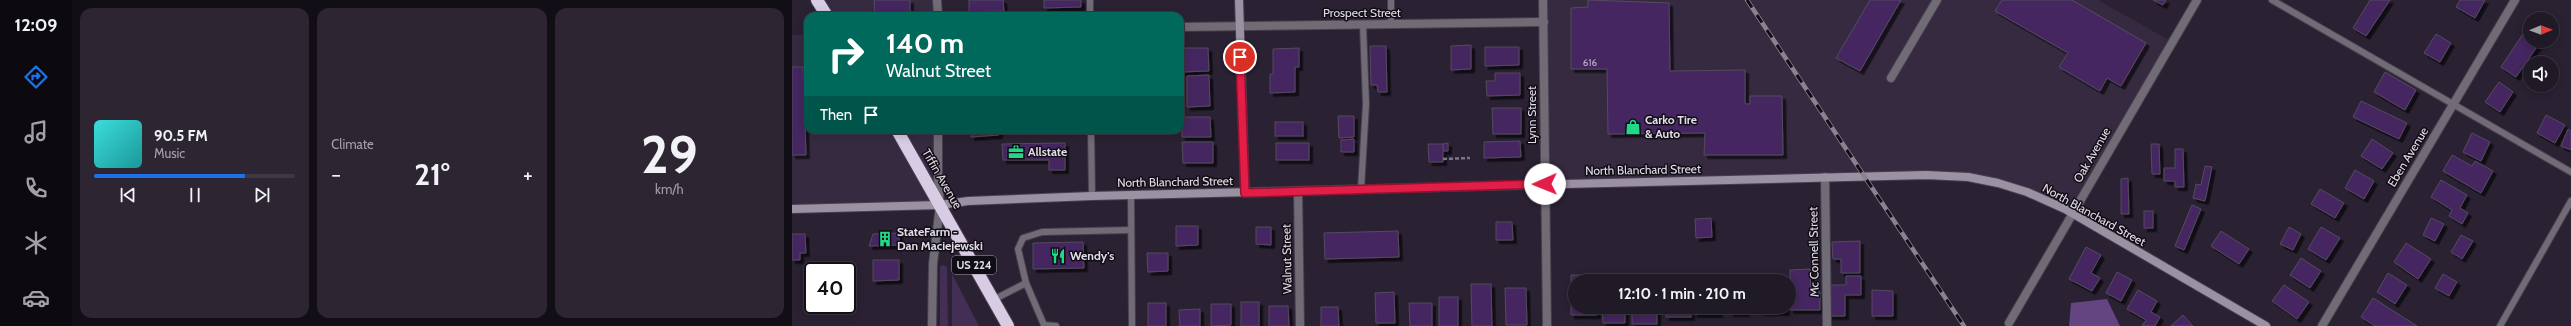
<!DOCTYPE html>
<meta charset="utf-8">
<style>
body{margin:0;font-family:Cabin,sans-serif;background:#2d2632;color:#f1f3f6;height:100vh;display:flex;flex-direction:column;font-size:15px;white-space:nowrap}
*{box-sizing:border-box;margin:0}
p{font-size:13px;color:#a2a0a7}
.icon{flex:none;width:22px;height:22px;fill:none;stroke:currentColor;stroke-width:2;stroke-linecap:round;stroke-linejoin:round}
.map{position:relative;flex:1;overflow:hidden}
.sheet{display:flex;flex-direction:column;gap:8px;padding:8px;background:#120e15;width:720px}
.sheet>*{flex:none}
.guide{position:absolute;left:12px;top:12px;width:380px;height:122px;border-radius:12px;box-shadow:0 2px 10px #0003,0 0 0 1px #3d3843;background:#00695c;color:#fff;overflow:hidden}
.needle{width:26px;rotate:89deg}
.buttons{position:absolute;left:1731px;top:12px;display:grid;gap:8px}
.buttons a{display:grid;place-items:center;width:36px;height:36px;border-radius:50%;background:#201926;box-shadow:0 2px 10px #0003,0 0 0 1px #3d3843;font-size:20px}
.speed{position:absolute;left:12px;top:262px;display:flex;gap:8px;font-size:20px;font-weight:700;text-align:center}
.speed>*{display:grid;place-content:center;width:52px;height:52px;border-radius:50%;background:#201926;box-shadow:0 2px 10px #0003,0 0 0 1px #3d3843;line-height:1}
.speed .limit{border:2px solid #111;border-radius:6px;background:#fff;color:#111}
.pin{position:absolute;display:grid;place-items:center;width:34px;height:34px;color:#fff;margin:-17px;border:2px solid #fff;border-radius:50%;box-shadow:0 1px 4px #0007}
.me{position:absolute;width:44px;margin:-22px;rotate:269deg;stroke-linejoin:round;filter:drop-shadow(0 0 3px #0008)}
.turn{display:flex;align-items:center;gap:14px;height:84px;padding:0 16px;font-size:18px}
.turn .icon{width:52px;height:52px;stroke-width:2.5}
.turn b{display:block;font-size:28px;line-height:34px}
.then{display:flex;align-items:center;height:38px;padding:0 16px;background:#0003;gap:8px;font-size:15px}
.big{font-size:30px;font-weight:800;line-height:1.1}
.sheet .card{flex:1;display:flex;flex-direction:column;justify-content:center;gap:6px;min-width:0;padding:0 14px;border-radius:12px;background:#2d2632}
.sheet .dial{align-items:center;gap:0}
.dial b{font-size:52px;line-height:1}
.song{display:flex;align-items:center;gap:12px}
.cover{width:48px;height:48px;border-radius:6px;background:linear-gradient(135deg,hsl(180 70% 55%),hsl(180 70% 35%))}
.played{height:4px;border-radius:2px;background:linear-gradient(90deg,#1a73e8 75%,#3d3843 75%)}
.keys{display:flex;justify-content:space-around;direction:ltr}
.heat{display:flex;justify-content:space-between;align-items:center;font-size:22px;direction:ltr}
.sheet .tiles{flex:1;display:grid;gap:8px;grid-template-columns:repeat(3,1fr)}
.trip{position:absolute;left:776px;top:274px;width:228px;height:40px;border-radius:20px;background:#201926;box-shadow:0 2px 10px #0003,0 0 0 1px #3d3843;font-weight:800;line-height:40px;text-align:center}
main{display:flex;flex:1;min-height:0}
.tabs{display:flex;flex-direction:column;width:72px;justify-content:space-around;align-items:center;background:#0d0a0f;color:#a2a0a7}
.tabs .icon{width:28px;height:28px}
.tabs .current{color:#1a73e8}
.tabs b{font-size:18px;color:#f1f3f6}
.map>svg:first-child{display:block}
</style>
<main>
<nav class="tabs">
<b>12:09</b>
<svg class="icon current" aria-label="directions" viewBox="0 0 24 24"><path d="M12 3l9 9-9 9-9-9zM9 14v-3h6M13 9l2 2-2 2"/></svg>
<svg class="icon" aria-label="music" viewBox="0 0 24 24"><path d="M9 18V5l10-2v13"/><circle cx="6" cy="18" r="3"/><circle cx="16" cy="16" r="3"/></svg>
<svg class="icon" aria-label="phone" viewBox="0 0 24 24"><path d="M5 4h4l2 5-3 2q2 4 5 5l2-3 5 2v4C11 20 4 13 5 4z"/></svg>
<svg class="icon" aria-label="climate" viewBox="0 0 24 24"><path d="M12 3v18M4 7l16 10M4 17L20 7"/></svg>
<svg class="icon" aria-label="car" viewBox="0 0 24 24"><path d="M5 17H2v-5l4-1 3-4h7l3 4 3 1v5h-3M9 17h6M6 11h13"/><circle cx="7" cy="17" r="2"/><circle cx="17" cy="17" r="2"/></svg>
</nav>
<section class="sheet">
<div class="tiles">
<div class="card">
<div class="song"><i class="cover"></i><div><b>90.5 FM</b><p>Music</p></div></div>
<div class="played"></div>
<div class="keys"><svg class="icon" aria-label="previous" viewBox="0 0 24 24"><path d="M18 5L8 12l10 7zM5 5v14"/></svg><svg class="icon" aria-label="pause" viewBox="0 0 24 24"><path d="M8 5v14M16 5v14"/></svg><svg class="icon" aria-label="next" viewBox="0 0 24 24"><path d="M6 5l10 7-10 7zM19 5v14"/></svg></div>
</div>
<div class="card"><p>Climate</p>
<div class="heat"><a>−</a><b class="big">21°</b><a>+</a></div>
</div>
<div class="card dial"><b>29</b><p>km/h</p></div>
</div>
</section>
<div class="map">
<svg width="1779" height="326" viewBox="0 0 1779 326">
<defs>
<filter id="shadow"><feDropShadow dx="3.5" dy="3.5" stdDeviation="0" flood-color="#0009"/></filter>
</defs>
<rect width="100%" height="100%" fill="#2a2133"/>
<!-- built -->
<g fill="#362a41">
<path d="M25,0H145L146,16H35Z"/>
<path d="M751,0H1306L1380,42L1280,214L1235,192L1176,177L753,184Z"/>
<path d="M0,35H16V130H146L148,205L0,209Z"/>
</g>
<!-- green -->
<g fill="#432e56">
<path d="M151,265L155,267L156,326H148V266Z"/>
<path d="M160,274L187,326H160Z"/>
</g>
<!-- forest -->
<path fill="#644581" d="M1315,299L1328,326H1277L1279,303Z"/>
<!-- building -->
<g fill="#452660" stroke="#544b5f" filter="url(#shadow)">
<path d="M82,0H118V16H83Z"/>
<path d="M177,0H211L212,11L177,12Z"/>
<path d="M252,0H289V7L252,8Z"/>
<path d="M796,0L877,3L878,71L953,70V104H958V96H990L991,155H912L913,133L816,134L815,69H779V8L796,7Z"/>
<path d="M1078,0H1109L1068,71L1044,58Z"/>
<path d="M1210,0H1280L1354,43L1329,86L1315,78L1308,91L1267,67L1276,53L1203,11Z"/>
<path d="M1361,0H1374L1371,5Z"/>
<path d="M1578,0H1598L1574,36L1561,28Z"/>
<path d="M1668,0H1693L1683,18L1664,7Z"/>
<path d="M1735,28L1738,30V41H1749L1724,77L1709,67Z"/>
<path d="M1644,34L1659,43L1648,62L1632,53Z"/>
<path d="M679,45V69L659,70V46Z"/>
<path d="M578,46H594L595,92H586L585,85H579Z"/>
<path d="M693,47H727V65L693,66Z"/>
<path d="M389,48H416L417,71L389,72Z"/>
<path d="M507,48V67H503V92L478,93V74H481V49Z"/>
<path d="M0,67H11L14,155H0Z"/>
<path d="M1593,72L1624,90L1613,110L1582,92Z"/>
<path d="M703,73H728V95L695,96L694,81H703Z"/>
<path d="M417,75L418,106L395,107V76Z"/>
<path d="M1707,82L1721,92L1708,112L1693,102Z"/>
<path d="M1569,101L1615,123L1607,139L1561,117Z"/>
<path d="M700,108H729V134H701Z"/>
<path d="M1754,115L1773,125L1763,143L1745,133Z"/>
<path d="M546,116H562V137L547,138Z"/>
<path d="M390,117H418L419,137H390Z"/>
<rect x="483" y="122" width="28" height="14"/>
<path d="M1776,129L1779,131V150L1769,146Z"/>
<path d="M179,130H207V135L179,137Z"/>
<path d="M1680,133L1698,142L1689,161L1671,152Z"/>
<path d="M562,139V152H549V140Z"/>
<path d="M1580,139L1601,153L1590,169L1569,156Z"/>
<path d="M728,141L729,157L692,158V142Z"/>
<path d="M390,142H421V163H391Z"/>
<path d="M273,143V170H257V160H211L210,144Z"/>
<rect x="484" y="143" width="33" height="17"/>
<path d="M656,143V151H651V144Z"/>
<path d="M636,144H651V162H637Z"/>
<path d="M1359,144H1367L1368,174H1360Z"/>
<path d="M1383,149H1391L1392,187H1383V181H1372V168H1383Z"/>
<path d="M1660,155L1680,166L1683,161L1701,171L1689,193L1651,171Z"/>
<path d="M1413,166L1420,167L1413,201L1401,198L1404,184L1409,185Z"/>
<path d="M1563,170L1582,181L1572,199L1553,188Z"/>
<path d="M1336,178L1337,214H1329V179Z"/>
<path d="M1649,180L1675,195L1668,208L1676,213L1670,224L1657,216L1660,210L1639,197Z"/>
<path d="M1528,189L1552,203L1543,218L1519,204Z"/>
<path d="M1400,205L1409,209L1392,250L1383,246Z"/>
<rect x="1352" y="211" width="9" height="17"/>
<path d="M919,218L920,237L904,238L903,219Z"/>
<path d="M1639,218L1652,224L1643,241L1631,235Z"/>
<path d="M704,222H720L721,240H704Z"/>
<path d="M384,226H406V245L384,246Z"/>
<path d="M464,227H479V245L464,244Z"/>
<path d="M1497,227L1509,234L1501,250L1488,244Z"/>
<path d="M1529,227L1548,238L1534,260L1516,249Z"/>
<path d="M606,231L607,257L533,259L532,233Z"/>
<path d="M1429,231L1457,249L1447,264L1419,246Z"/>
<path d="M107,233V245L77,246L81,234Z"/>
<path d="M0,234H13L14,253H8V260H0Z"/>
<path d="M1669,235L1681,241L1670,259L1659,252Z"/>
<path d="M1068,241V273H1049V259H1041L1040,242Z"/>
<path d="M291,242L292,268L241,269V243Z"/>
<path d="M1614,243L1639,259L1626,279L1602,262Z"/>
<path d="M1294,247L1309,255L1299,273L1308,278L1300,291L1277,279Z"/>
<path d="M355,253H376V271L356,272Z"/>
<path d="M1509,258L1529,271L1518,288L1498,275Z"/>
<path d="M81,260H107V280L81,281Z"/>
<path d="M1018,269L1019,292H1028V310H998V270Z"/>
<path d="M1325,272L1340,280L1329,301L1314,293Z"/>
<path d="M1596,273L1615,285L1603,304L1585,292Z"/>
<path d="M1651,274L1665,282L1657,296L1643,288Z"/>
<path d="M779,275H804V281H783V307H805V315H779Z"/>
<path d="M832,276V281H810V277Z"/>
<path d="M1054,276H1069V295H1053V316H1037V285H1054Z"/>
<path d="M679,284H699L700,326H680Z"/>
<path d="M1492,285L1517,302L1505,319L1480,301Z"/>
<path d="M713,288H734L735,325H714Z"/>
<path d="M1080,290L1101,291V316H1080Z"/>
<path d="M1346,290L1365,301L1359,312L1368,317L1363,326H1350L1354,320L1335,309Z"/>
<path d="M602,292L603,323H584L583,293Z"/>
<rect x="647" y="297" width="19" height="29"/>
<path d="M1581,298L1625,326H1583L1569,317Z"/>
<rect x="449" y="302" width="18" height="24"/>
<rect x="356" y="303" width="18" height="23"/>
<path d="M617,303H640V326H618Z"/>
<path d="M419,304H439V325L419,326Z"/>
<path d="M477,306H496L497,326H477Z"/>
<path d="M529,307H546L547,326H529Z"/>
<path d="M810,307H833V323H811Z"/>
<rect x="840" y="307" width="25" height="17"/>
<rect x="874" y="307" width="25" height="10"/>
<rect x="902" y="307" width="25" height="7"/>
<rect x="938" y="307" width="16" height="6"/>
<path d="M967,307H994V312H968Z"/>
<path d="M408,309V326H388L387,310Z"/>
<path d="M1391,315L1401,326H1379Z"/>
</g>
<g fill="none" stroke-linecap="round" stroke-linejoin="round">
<!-- lane casing -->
<g stroke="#473f50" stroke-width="8">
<g id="lane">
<path d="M298,0V16"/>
<path d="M599,0V25"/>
<path d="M1480,0L1779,172"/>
<path d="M299,130L300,196"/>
<path d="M569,189L574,104L571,25"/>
<path d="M339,195L340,326"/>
<path d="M234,283L226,249L231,238L250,232L339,230"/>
<path d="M201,300L234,283L252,325L264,326"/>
<path d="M1708,326L1779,201"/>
</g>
</g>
<!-- street casing -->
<g stroke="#473f50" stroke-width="10">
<g id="street">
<path d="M145,0L146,16"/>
<path d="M751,0L755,326"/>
<path d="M388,27L752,22"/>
<path d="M1099,78L1145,0"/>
<path d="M1033,177L1035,326"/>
<path d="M506,191L508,326"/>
<path d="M1217,323L1405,0"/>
<path d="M140,326L141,264L148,205L146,178V130"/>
<path d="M1530,326L1723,0"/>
</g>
</g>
<!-- secondary casing -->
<g stroke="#473f50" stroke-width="10">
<g id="secondary">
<path d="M447,0L453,193"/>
<path d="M0,209L148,205L176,201L300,196L1134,175L1176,177L1206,183L1235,192L1273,209L1474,326"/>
</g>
</g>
<!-- highway casing -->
<g stroke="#473f50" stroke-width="14">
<g id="highway">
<path d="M25,0L35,16"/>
<path d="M105,130L216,326"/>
</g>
</g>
<!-- path -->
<path stroke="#7e7686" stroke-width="2.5" stroke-dasharray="4 2" stroke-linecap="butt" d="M651,159L678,158"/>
<!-- lane -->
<use href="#lane" stroke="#706b75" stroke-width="6"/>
<!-- street -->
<use href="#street" stroke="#706b75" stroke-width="8"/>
<!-- secondary -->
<use href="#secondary" stroke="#9a92a2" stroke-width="8"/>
<!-- highway -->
<use href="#highway" stroke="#d8cce4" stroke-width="12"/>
<!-- rail casing -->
<g stroke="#898291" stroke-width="4.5">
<path id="rail" d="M955,0L1172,326"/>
</g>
<!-- rail -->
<use href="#rail" stroke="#110d15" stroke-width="3" stroke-dasharray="9" stroke-linecap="butt"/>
</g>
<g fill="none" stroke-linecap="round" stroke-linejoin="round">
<!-- route casing -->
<g stroke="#92132f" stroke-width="10">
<path id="route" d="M448,57L453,193L753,184"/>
</g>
<!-- route -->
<use href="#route" stroke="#e11d48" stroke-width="7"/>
</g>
<!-- icons -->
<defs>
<g id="shop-bare" transform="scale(1.2)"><path d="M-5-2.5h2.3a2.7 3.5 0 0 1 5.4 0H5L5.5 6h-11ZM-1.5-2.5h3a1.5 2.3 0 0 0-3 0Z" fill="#20d887" stroke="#110d15" stroke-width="2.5" paint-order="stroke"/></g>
<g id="office-bare" transform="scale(1.2)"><path d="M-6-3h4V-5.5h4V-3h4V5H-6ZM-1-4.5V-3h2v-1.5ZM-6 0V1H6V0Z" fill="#20d887" stroke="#110d15" stroke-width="2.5" paint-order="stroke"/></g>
<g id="building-bare" transform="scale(1.2)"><path d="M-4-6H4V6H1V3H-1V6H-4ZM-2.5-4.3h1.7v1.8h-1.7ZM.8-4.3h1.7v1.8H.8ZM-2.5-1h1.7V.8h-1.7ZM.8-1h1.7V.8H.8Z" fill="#20d887" stroke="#110d15" stroke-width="2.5" paint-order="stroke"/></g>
<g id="restaurant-bare" transform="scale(1.2)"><path d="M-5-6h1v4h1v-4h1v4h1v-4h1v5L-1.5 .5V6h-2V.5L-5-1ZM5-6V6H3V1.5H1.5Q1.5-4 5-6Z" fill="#20d887" stroke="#110d15" stroke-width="2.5" paint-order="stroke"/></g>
</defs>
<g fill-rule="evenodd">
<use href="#shop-bare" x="841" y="127"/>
<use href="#office-bare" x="224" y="152"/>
<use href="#building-bare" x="93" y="239"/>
<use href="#restaurant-bare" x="266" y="256"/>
</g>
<g text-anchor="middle" stroke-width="3" stroke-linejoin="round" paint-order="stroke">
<!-- number labels -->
<g font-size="10" fill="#baaec6">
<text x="798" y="66">616</text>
</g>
<!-- shield labels -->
<rect fill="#110d15" stroke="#a39ea9" stroke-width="1" x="160" y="256" width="44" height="18" rx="3"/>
<g font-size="11" font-weight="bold" fill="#e1dce8">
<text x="182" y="269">US 224</text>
</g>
<!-- street labels -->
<g font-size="12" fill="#e1dce8" stroke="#110d15">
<text x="570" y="17">Prospect Street</text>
<text transform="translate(740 115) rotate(-90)" y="4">Lynn Street</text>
<text transform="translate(1300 155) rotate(-60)" y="4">Oak Avenue</text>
<text transform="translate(1616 157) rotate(-59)" y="4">Eben Avenue</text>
<text transform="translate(851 170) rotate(-1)" y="4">North Blanchard Street</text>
<text transform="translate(150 179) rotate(60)" y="4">Tiffin Avenue</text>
<text transform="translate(383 182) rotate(-1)" y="4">North Blanchard Street</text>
<text transform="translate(1302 215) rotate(29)" y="4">North Blanchard Street</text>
<text transform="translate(1022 252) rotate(-91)" y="4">Mc Connell Street</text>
<text transform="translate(495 259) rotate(-91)" y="4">Walnut Street</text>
</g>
<!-- poi labels -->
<g font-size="12" font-weight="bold" fill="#e1dce8" stroke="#110d15" text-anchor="start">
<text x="853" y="124">Carko Tire<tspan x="853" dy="14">&amp; Auto</tspan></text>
<text x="236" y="156">Allstate</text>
<text x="105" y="236">StateFarm -<tspan x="105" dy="14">Dan Maciejewski</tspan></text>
<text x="278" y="260">Wendy's</text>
</g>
</g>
</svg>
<div class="buttons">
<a><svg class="needle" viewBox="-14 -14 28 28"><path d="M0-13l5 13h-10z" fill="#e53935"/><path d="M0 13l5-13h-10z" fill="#a2a0a7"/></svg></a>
<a><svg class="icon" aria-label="sound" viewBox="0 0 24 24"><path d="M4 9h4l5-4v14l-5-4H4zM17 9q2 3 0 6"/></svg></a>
</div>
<div class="speed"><div class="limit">40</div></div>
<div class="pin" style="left:448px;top:57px;background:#d93025"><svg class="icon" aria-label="arrive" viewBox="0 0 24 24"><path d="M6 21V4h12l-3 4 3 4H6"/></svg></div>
<svg class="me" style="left:753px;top:184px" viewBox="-20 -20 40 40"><circle r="19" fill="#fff"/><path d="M0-13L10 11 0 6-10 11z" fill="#e11d48"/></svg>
<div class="trip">12:10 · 1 min · 210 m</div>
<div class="guide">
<div class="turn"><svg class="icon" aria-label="right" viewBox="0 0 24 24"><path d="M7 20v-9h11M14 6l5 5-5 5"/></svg><div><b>140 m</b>Walnut Street</div></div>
<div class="then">Then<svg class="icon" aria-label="arrive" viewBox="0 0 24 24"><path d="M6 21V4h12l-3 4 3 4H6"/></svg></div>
</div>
</div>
</main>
